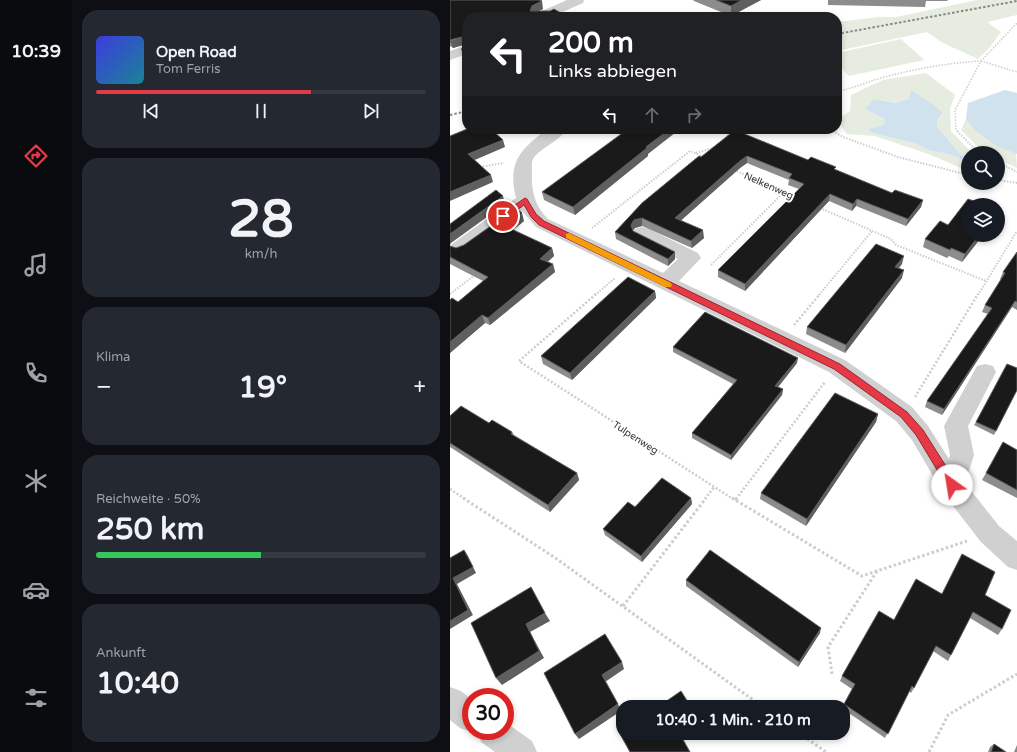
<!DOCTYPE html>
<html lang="de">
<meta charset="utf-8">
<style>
body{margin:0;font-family:"Varela Round",sans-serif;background:#242831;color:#f1f3f6;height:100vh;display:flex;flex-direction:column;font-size:15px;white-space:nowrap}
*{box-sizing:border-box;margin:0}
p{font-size:13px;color:#9ea1a6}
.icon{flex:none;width:22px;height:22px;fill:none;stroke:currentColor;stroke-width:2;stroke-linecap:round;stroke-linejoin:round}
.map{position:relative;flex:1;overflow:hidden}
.panel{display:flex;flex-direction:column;gap:10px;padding:10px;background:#0d0f14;width:378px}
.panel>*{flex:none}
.hud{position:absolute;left:12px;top:12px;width:380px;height:122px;border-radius:16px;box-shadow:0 2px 6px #0003;background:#202124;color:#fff;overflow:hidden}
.tools{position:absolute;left:511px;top:146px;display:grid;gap:8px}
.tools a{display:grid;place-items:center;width:44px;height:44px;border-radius:50%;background:#171b24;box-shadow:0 2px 6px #0003;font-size:20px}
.speed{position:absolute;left:12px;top:688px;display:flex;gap:8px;font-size:20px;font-weight:700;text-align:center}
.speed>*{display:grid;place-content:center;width:52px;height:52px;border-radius:50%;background:#171b24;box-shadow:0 2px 6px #0003;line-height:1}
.speed .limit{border:6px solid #d22;background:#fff;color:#111}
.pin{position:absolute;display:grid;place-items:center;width:34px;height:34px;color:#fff;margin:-17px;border:2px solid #fff;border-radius:50%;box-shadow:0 1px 4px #0007}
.me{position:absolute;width:44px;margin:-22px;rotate:328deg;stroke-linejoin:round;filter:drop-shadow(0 0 3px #0008)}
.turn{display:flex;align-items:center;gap:14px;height:84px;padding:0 20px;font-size:18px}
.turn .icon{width:52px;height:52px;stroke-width:2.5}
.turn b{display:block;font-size:28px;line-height:34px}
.lanes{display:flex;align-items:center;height:38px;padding:0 20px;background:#0003;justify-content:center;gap:20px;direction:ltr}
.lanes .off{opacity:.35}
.big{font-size:30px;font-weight:800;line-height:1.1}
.panel .widget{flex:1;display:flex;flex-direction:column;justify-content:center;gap:6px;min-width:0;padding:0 14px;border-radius:16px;background:#242831}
.panel .dial{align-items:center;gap:0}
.dial b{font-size:52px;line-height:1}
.song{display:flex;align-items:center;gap:12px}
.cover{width:48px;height:48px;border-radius:6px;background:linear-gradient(135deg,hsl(240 70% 55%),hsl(190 70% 35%))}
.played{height:4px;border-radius:2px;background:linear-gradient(90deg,#e63946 65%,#363941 65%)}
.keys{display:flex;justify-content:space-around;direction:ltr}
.heat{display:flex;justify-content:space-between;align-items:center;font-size:22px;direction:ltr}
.charge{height:6px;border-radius:3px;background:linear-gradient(90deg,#34c759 50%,#363941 0)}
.trip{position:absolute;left:166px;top:700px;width:234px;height:40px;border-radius:16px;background:#171b24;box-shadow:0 2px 6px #0003;font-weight:800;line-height:40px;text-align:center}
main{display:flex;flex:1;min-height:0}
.dock{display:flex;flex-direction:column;width:72px;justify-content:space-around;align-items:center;background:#090b0e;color:#9ea1a6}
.dock .icon{width:28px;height:28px}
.dock .selected{color:#e63946}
.dock b{font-size:18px;color:#f1f3f6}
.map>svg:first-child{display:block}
</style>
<main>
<nav class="dock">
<b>10:39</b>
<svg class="icon selected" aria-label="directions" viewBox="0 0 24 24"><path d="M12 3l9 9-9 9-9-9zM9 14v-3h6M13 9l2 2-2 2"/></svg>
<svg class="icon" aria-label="music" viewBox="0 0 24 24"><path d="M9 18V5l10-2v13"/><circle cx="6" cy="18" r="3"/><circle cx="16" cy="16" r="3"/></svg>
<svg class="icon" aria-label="phone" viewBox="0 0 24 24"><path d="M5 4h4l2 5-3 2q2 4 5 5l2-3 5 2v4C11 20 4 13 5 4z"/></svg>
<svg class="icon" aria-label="climate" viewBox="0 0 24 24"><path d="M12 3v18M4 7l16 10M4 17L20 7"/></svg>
<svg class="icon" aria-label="car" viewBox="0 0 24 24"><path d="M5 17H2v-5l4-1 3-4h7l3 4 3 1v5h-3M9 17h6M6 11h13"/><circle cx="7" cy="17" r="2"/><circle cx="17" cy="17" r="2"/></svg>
<svg class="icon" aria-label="filters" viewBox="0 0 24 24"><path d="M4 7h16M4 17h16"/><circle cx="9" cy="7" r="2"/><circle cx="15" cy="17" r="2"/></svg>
</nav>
<section class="panel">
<div class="widget">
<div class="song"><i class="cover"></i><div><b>Open Road</b><p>Tom Ferris</p></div></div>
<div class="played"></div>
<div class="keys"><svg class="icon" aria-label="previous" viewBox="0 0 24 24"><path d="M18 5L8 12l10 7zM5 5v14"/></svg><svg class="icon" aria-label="pause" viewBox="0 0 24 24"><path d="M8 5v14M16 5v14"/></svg><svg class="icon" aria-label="next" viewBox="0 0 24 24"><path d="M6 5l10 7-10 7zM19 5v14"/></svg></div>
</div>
<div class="widget dial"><b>28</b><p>km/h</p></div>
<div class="widget"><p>Klima</p>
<div class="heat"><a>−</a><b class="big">19°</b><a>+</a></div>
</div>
<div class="widget"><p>Reichweite · 50%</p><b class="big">250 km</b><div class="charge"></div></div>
<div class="widget"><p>Ankunft</p><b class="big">10:40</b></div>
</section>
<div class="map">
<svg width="567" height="752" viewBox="0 0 567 752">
<rect width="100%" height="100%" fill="#fff"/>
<!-- green -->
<g fill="#e6ecdf">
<path d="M527,0H567V15L537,22L551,32L540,47L528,59L493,43L477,32L387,51V22L429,17H446Z"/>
<path d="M451,39L474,60L399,76L387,64V53Z"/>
<path d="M476,73L505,95L500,109L501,131L522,153H518V159L511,155L487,127L488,118L493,115L461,90L458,99L445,103L424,99L415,109L435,119L433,125L420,129L422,133L464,143L481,151L496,153L518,162V171L481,155L425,136L397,134L387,121V120L400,111L401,95L433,80Z"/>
<path d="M516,119C531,136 545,145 566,153L567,168L548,159V153L533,152L511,130Z"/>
</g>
<!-- water -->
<g fill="#cfe2ee">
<path d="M461,90L484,105L493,114L488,118L487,127L511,155L518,159V162L496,153L481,151L464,143L422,133L419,129L433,125L435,119L415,109L424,99L445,103L458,99Z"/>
<path d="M555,90L567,93V154L547,146L526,131L516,119L518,103Z"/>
</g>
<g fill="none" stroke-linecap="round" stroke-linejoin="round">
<!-- path-far3 -->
<g stroke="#cdcdcd" stroke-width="1.5" stroke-dasharray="1.5 1.5" stroke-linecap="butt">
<path d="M387,91C403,89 416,82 431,78C464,69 497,63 531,61L567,23"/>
<path d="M380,129L384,132"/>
<path d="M283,132L286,129"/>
<path d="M508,132L506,130L505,110L531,61L567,72"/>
</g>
<!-- path-far2 -->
<g stroke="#cdcdcd" stroke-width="2" stroke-dasharray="1.5 1.5" stroke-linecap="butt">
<path d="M383,131L393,137L448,157L518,175"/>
<path d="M507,131L529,153"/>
<path d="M246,153L263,148L284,131"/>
<path d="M548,162L567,172"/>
<path d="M30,167L54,163"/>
<path d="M284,170L346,197"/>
<path d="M548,180L567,183"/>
<path d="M370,208L441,239L446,245L536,281"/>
<path d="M142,228L240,151L256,158"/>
<path d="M261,265L334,192"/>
<path d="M0,294L25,275"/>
<path d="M145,295L165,278"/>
<path d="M369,295L422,231"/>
<path d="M528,295L567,231"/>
</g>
<!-- path-far1 -->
<g stroke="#cdcdcd" stroke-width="2.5" stroke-dasharray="2 2" stroke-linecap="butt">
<path d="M146,294L69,361L283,499"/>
<path d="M344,325L370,294"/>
<path d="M465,397L528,294"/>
<path d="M0,489L15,499"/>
<path d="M255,499L264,487"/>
<path d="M286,499L375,382"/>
</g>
<!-- path -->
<g stroke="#cdcdcd" stroke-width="3" stroke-dasharray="2.5 2.5" stroke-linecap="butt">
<path d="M13,498L104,557L313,707"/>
<path d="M282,498L412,576L517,541"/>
<path d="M285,500L287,498"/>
<path d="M173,606L256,498"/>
<path d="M382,674L378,647L427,571"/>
<path d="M349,733L376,752"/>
<path d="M479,752L498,715L567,674"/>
</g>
<!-- minor -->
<g fill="#d0d0d0" fill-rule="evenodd">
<path d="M117,0H134L133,3L101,17H83L85,14Z"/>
<path d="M17,45V54L0,60V51Z"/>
<path d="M98,129H117C110,140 95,146 86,155C81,160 82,164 82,170C81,190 84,205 98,219L213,273L228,259L185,237L183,233L185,229L192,227L199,229L248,253L251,258L229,281L395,360L462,407L478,426L499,459L500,455L494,426L527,366L535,364L543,366L546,372L518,426L524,455L515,483L549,526L567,541V570L558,567L531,542L493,493L462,440L446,421L379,372L86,227L72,211L16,252L9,254L2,252L0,247L2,244L66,198C57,162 71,148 98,129Z"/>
<path d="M0,687L11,691L21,699V731H24L21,732L10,728L0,720Z"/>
<path d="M55,722L82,741L87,752H45L31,742L27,731H55Z"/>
</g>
<!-- rail -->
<g stroke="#888" stroke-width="2" stroke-dasharray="2.5 2" stroke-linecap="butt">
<path d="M387,34L567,1"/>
<path d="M0,115L17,111"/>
</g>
</g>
<!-- wall -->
<g fill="#8c8c8c">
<path d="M0,0L93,9L89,11L118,17H17V60L13,57L11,49L16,47V44L3,48L0,46Z"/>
<path d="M243,0H311L281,16L244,1Z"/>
<path d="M378,0H498L497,1H476L475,7L378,5Z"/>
<path d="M285,130L358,160L386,170L442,193L473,200L471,207L456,226L406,206L402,211L379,201L295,291L268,277V270L349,189L338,185L339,180L297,163L290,168L231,220L254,238L242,248L192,226L185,228L183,230V231L225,252V259L218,266L166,239L165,232L251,157Z"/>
<path d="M198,154V156L125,215L94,200L92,192Z"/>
<path d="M74,221L63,230L102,248L104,256L98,262L103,264L105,272L40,325L35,323L0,353V300L8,302L33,281L0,264V246L6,248L14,245Z"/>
<path d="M498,225L533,235L512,262L499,256L497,258L473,247L475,239Z"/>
<path d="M567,252V310L562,307L492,415L475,407L477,401L538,314L532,312L535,305L551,279H550L553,272Z"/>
<path d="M452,264L449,268L452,278L395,353L356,334L357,327Z"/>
<path d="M205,291L206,298L122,380L93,364L91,356Z"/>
<path d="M223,347L347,363L328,387L333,389L332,395L281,460L242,438V433L283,384L223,352Z"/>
<path d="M567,390L544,435L524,425L526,422Z"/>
<path d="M428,414L426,422L356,526L310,499L311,493Z"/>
<path d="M0,416L39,423L62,432L64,435L127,473L129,480L100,512L0,447Z"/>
<path d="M567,450V498L532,480L536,473Z"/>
<path d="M241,498L242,504L192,562L155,535L153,529L185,507Z"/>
<path d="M236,580L370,633L348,667L236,586Z"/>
<path d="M492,593L535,595L552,629L548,635L520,618L501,655L498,661L483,651L464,688L461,693L459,691L435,738L393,709V707H392L394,704L402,689L390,681L392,676L444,620Z"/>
<path d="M544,744L556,752H538L540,747Z"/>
<path d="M567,745V752H564Z"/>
</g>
<!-- shaded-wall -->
<g fill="#5f5f5f">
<path d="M292,0H311L281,16V6Z"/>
<path d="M92,1L93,9L84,13L80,11L82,6Z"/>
<path d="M16,36L17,44L3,48L0,41Z"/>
<path d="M220,129H230L198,154V156L125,215L123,207L196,147Z"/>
<path d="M53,140L55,147L20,162L18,154Z"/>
<path d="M297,156V163L290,168L226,225L225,218L290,161Z"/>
<path d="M41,175L43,182L0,201V192Z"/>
<path d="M380,194L379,201L295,291V284Z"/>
<path d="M53,196L55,204L1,243L0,245V234Z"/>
<path d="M407,199L406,206L402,211L403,204Z"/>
<path d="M473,200L471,207L456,226L458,219Z"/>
<path d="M72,213L74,221L58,234L55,226Z"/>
<path d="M192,218V226L185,228L182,232L181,225L184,220Z"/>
<path d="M253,230L254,238L242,248L241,241Z"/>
<path d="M529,235H533L512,262L515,254Z"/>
<path d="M102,248L104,256L92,266L90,259Z"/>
<path d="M225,252V259L218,266V259Z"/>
<path d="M454,256L452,264L444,274L445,267Z"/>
<path d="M103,264L105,272L40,325L38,318Z"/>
<path d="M454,270L452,278L395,353L396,345Z"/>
<path d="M205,291L206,298L122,380L120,373Z"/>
<path d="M565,301L562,307L492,415L494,409Z"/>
<path d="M32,315L35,323L0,353V342Z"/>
<path d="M348,358L347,363L325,391V386Z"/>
<path d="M333,389L332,395L281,460V455Z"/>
<path d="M428,414L426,422L356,526L357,519Z"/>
<path d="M127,473L129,480L100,512L98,505Z"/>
<path d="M241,498L242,504L192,562L191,556Z"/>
<path d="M14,550L18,556L26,573L7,584L23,615L0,629V621L3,578Z"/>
<path d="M95,613L100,621L80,632L94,658L52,685L46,678L76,624Z"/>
<path d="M371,628L370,633L348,667L349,662Z"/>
<path d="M172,662L174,669L155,682L152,675Z"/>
<path d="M168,704L171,711L129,739L125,734Z"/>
<path d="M235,733H244L232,742L231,736Z"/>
</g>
<!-- building -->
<g fill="#1a1a1a" stroke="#5f5f5f">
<path d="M0,0H89L92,1L82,6L80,11H100L104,9L118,17H17V54L11,49L16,47V36L0,40Z"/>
<path d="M266,0H292L281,6Z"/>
<path d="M17,129H41L53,140L18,154L41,175L0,192V136Z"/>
<path d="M178,129H220L196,147L197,148L123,207L92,192Z"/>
<path d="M285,130L358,160L361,157L386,167L384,169L442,193L445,190L473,200L458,219L407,199L403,204L380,194L295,284L268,270L354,184L339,178L342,174L297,156L290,161L225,218L253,230L241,241L192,218L184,220L181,225L183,231L225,252L218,259L165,232L192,203L249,156L251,157Z"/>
<path d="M46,190L53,196L0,234V224Z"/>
<path d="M518,199L535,205H518V235H529L515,254L501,248L500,250L475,239L490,221L498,225Z"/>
<path d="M66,208L72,213L55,226L102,248L90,259L103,264L38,318L32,315L0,342V300L2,298L8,302L38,277L0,257V246L6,248L14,245Z"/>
<path d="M426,244L454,256L445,267L454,270L396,345L357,327Z"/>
<path d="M567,252V302L565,301L494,409L477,401L542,308L535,305L555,273L553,272Z"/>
<path d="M178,277L205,291L120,373L91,356Z"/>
<path d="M255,312L348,358L325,386L333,389L281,455L242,433L287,380L223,347Z"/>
<path d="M557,364L567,368V390L546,431L526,422Z"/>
<path d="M385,393L428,414L357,519L311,493Z"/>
<path d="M11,406L39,423L42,420L62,432L61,434L127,473L98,505L0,443V416Z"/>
<path d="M553,442L567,450V490L536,473Z"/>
<path d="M212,478L241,498L191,556L153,529L178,502L185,507Z"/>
<path d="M14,550L23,567L3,578L18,610L0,621V558Z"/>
<path d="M260,550L371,628L349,662L236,580Z"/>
<path d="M512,554L545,572L535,595L561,610L552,629L523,612L501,655L486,646L464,688L462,686L438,734L394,704L405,684L392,676L429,611L444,620L466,579L492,594Z"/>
<path d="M81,587L95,613L76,624L89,651L46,678L21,623Z"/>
<path d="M155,634L172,662L152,675L168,704L125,734L94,673Z"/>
<path d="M231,691L241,707H208Z"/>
<path d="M173,732V733H235L231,736L240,752H180L170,734Z"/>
<path d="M544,744L556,752H541Z"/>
</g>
<!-- route -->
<path fill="#e63946" stroke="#96252e" d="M75,198L77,199L86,214L94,221L390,364L457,412L473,430L506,482L507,485L506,488L502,489L498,488L466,435L451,417L384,369L89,225L81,217L74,205L56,218H50V215Z"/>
<!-- slow -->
<path fill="#f59e0b" d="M119,233L221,283L222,285L221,287H215L116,238V234Z"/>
<g text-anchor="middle" stroke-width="4" stroke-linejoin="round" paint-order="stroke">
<!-- street labels -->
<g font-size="10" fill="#333" stroke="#fff">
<text transform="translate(319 185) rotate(24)" y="4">Nelkenweg</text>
<text transform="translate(186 437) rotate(33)" y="4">Tulpenweg</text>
</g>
</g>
</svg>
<div class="tools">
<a><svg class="icon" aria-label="search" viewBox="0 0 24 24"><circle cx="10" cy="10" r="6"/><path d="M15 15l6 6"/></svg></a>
<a><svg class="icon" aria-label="layers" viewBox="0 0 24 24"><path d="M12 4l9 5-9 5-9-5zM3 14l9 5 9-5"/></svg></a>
</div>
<div class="speed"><div class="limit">30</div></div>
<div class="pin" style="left:53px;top:216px;background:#d93025"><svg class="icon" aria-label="arrive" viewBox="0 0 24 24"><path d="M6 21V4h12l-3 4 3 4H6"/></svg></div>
<svg class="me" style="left:502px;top:485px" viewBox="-20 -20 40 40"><circle r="19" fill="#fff"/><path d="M0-13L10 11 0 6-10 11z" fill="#e63946"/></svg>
<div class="trip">10:40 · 1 Min. · 210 m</div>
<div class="hud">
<div class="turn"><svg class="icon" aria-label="left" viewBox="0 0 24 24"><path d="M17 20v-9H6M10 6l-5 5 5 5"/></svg><div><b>200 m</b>Links abbiegen</div></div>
<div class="lanes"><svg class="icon" aria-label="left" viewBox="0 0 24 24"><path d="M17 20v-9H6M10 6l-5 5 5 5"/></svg><svg class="icon off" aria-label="ahead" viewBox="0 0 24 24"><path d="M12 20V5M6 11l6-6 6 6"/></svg><svg class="icon off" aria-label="right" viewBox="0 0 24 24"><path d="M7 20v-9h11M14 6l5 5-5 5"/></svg></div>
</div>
</div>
</main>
